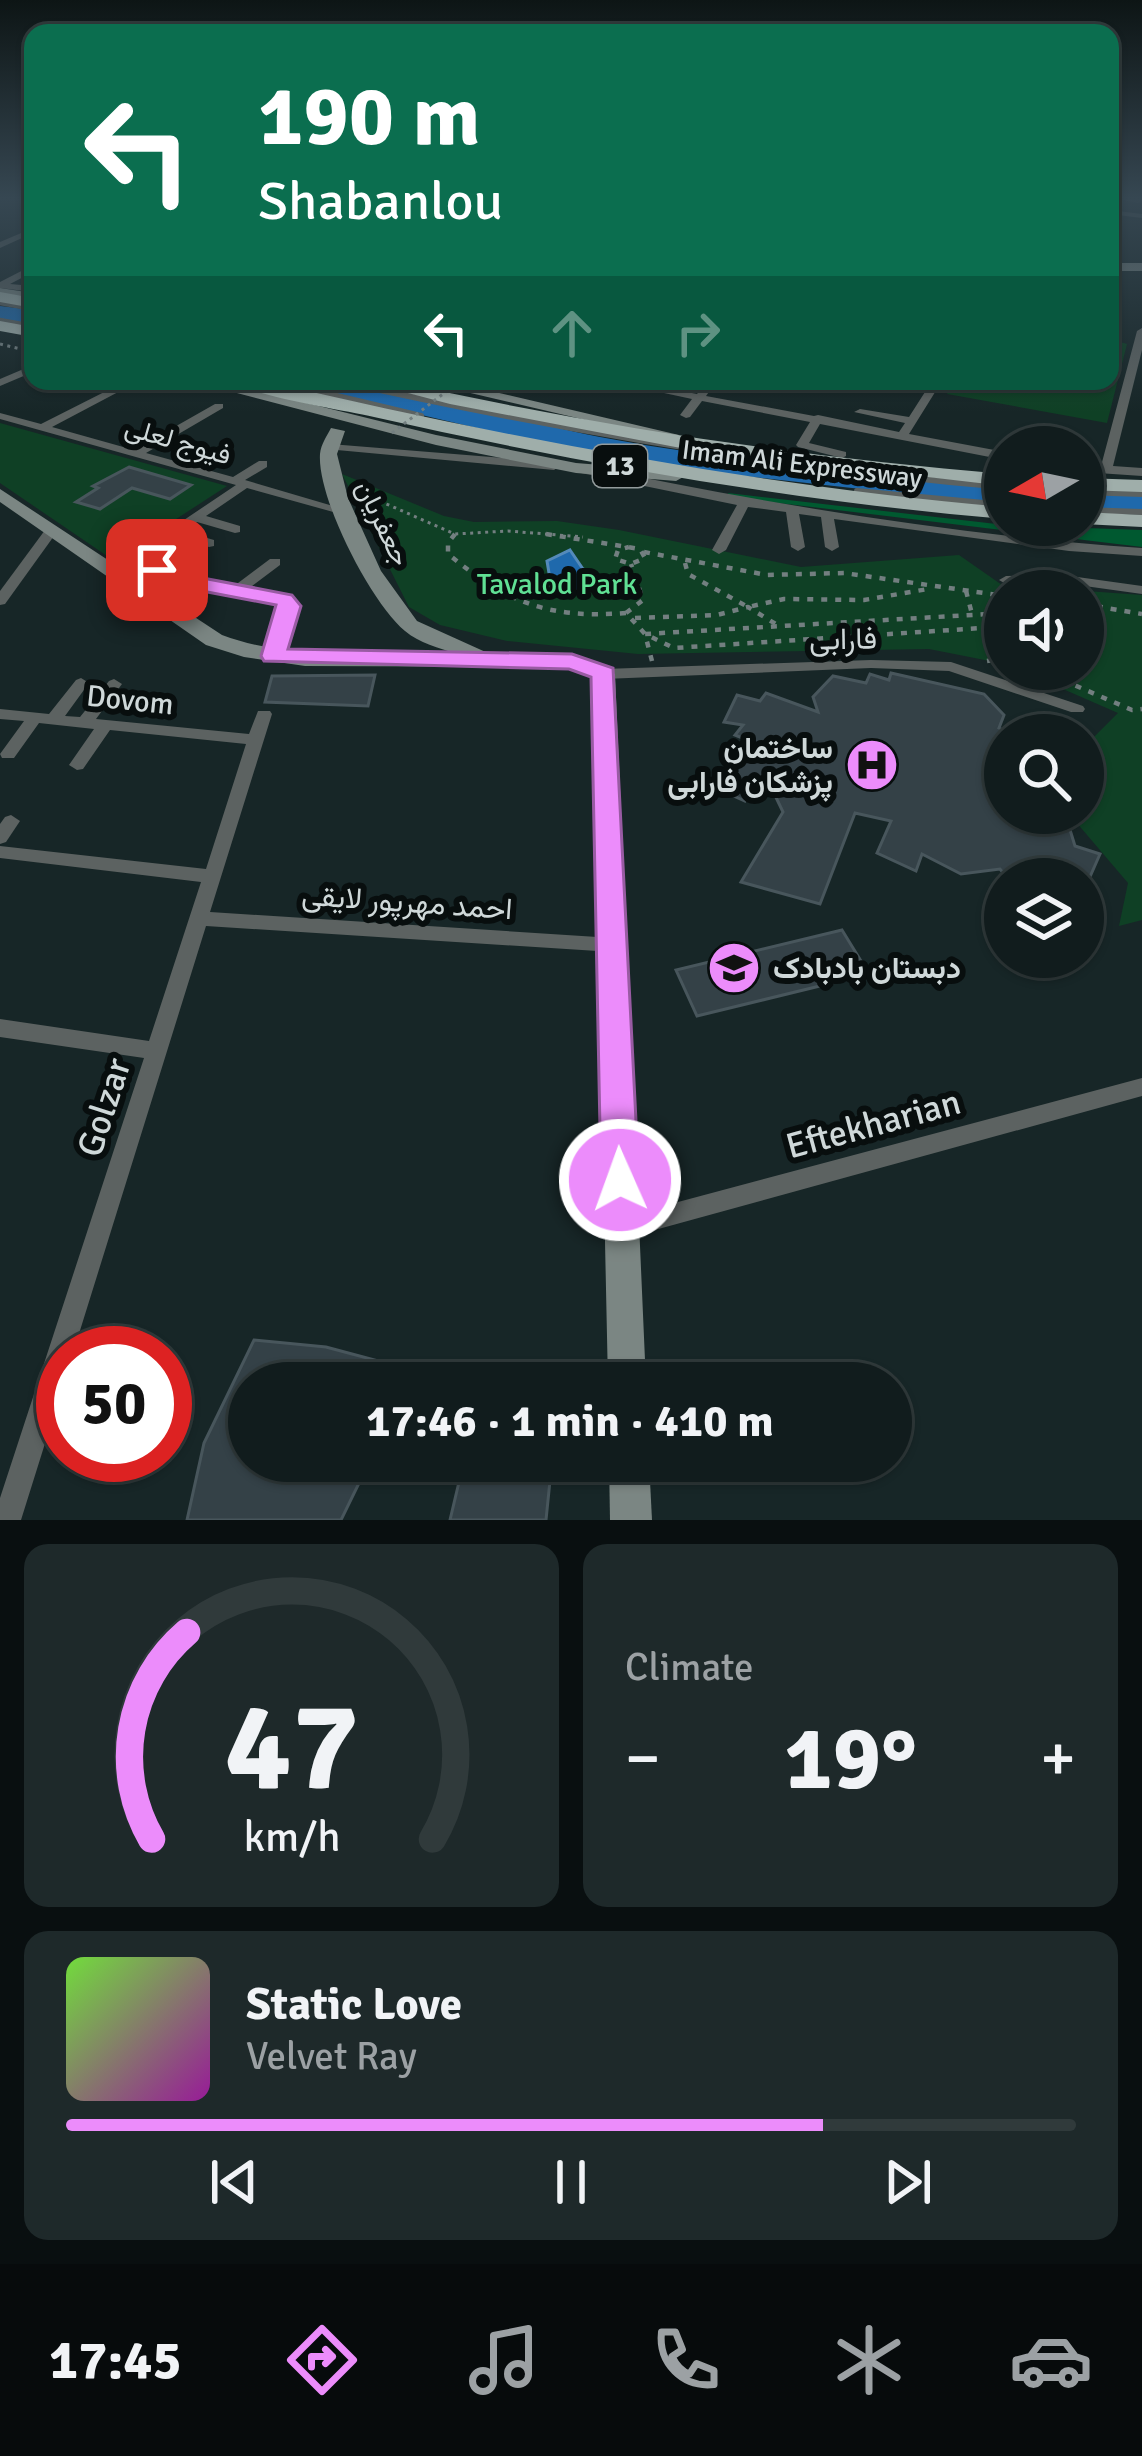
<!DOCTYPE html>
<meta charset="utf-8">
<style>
body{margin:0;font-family:Signika,Vazirmatn,sans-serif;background:#1e292a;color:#f1f3f6;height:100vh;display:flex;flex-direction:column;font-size:45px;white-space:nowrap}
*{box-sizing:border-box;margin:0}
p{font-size:39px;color:#9ca1a4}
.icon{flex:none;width:66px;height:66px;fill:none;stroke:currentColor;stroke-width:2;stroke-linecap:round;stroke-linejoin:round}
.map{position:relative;height:1520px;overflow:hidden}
.drawer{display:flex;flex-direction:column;gap:24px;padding:24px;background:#090f10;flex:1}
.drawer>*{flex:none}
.top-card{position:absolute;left:24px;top:24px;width:1095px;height:366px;border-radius:24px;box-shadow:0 3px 9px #0004,0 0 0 3px #303a3b;background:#0b6e4f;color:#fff;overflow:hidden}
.needle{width:78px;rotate:261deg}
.tools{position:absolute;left:984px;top:426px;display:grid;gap:24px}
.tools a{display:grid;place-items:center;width:120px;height:120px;border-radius:50%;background:#111c1d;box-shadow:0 3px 9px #0004,0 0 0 3px #303a3b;font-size:60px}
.speed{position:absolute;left:36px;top:1326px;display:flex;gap:24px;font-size:60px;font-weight:700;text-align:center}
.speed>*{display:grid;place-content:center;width:156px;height:156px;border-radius:50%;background:#111c1d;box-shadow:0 3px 9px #0004,0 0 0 3px #303a3b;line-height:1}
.speed .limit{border:18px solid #d22;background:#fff;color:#111}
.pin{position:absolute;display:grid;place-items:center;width:102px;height:102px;color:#fff;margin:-51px;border-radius:24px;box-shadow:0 6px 18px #0006}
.me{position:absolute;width:132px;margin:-66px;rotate:358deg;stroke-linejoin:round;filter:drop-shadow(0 0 9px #0008)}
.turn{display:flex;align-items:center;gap:42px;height:252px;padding:0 36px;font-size:54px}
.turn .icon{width:156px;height:156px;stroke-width:2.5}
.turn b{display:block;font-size:84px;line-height:102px}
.lanes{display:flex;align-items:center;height:114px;padding:0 36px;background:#0003;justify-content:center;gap:60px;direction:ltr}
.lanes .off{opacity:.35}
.big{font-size:90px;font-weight:700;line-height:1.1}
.drawer .tile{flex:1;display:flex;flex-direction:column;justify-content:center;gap:18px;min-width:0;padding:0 42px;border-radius:24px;background:#1e292a}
.drawer .dial{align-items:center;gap:0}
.dial svg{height:312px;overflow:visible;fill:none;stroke:#303a3b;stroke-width:7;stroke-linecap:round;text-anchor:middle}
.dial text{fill:#f1f3f6;stroke:none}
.song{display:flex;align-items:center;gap:36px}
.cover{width:144px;height:144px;border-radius:18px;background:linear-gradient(135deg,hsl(100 70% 55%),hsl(300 70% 35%))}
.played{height:12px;border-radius:6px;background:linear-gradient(90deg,#ec8cfb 75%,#303a3b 75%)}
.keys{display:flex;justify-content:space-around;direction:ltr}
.heat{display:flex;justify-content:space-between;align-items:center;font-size:66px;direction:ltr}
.drawer .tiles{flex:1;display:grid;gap:24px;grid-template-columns:1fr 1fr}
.tile:last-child{grid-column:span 2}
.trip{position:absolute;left:228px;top:1362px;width:684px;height:120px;border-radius:60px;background:#111c1d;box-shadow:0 3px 9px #0004,0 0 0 3px #303a3b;font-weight:700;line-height:120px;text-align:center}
.menu{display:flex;height:192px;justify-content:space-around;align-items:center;background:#070b0c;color:#9ca1a4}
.menu .icon{width:84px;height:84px}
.menu .selected{color:#ec8cfb}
.menu b{font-size:54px;color:#f1f3f6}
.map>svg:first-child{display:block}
</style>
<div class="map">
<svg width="1142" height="1520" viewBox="0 0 1142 1520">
<rect width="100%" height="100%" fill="#172627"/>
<!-- green -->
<g fill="#0f4025">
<path d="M1110,339L1127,344L1107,423L947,394L953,381H1110Z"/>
<path d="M0,423L227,486L113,560L0,483Z"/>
<path d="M342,474L444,516L474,522L557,521L619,530L801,567L959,555L1002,585L1142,595V920L1119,926L1128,883L1070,815L1083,813V735H1050L1067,727L1092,739L1118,713L1017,669H1083V591H1005V664L929,649L638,654L507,641L440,625L409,607Z"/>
</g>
<!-- forest -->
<path fill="#005930" d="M728,493L1005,525L1142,530V547L730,497Z"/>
<!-- water -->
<path fill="#1f69ac" stroke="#548aba" stroke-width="3" d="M570,550L583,569L604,578L592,590L563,591L551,585L547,561Z"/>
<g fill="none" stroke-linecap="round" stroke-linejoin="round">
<!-- river -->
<g fill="#1f69ac" fill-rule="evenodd">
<path d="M0,306L33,310V324L0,320Z"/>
<path d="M295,381C392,381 513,421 611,439C741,463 874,473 1005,487V505L691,470L515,437L298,386Z"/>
<path d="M1083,492L1142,494V512L1083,510Z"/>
</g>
</g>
<!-- building -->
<g fill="#344147" stroke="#48565c" stroke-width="3">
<path d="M129,467L191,485L170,499L132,488L100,509L76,502L98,488L93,486Z"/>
<path d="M891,673L984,694L1004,715L999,728L1005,731V813H1047L1067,820L1075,846L1100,854L1089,879H1008L1000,869L961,874L922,854L916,871L877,853L891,821L855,813L820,904L741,882L783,812L772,789L750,793L745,801L725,792L750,741L735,735L743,725L724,722L737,695L760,701L766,693L818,712L813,697L833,676L866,683L870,674L889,680Z"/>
<path d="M375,675L368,706L265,702L272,676Z"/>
<path d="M842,930L869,974L697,1016L676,970Z"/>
<path d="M254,1340L326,1347L408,1369L410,1362L473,1375L472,1383H249V1461H365L362,1477L341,1520H187L204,1443Z"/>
<path d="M464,1461H552L546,1520H450Z"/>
</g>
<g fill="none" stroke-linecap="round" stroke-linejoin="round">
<!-- path-far1 -->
<g stroke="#737f80" stroke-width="3" stroke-dasharray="3 4.5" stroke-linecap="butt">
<path d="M0,344L33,352"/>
<path d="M152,381L166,385"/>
<path d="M359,492L455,534L508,531L583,537"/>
</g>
<!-- path -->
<g stroke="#737f80" stroke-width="4.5" stroke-dasharray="6 8" stroke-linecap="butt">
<path d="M455,534L448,543V554C508,603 548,619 626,613L645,634L674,648L982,628L1005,653"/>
<path d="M546,534L640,549L645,558L631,564L615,559L618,550L629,547"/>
<path d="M644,552L767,575L844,573L1005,596"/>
<path d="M685,563L688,574L748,607L784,599L864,600L928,589"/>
<path d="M966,591L972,614"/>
<path d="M1083,604L1142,614"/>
<path d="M626,613L643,600L631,564"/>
<path d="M635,618L717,615L748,607L779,626"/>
<path d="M652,661L645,634L1005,613"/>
<path d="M987,661L1005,658"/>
<path d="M1037,669L1132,710L1142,709"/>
</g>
<!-- service-far1 -->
<g stroke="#5c6261" stroke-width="4.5">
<path d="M0,303L33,309"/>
<path d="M0,320L33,326"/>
</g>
<!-- service -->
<g stroke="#5c6261" stroke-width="6">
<path d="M274,381L421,416"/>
<path d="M339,381C559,430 780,468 1005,487"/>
<path d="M857,491L1005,505"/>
<path d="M1083,492L1142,494"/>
<path d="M1083,510L1142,512"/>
</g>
<!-- minor -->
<g fill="#5c6261" fill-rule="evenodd">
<path d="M1118,199H1140L1142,201L1138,203Z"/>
<path d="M1110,210L1142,214V218L1110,214Z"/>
<path d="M33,228V233L0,248V242Z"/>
<path d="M33,265V272L10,284L33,286V292L0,288V282Z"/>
<path d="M1142,328V350L1113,466L1142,468V476L1083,472V464L1101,466L1137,331Z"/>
<path d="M33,365V372L0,386V379Z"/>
<path d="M126,381H139L52,427L134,450L215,404H223V408L146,453L233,477L259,461H267V467L245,480L350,511L344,515L247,488L206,516L240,526V532L235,533L197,522L183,531L214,540V546L209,547L175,537L143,558L185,577L234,586L270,559H280V565L248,589L289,597L296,606L278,659H268L266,656L282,606L279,603L176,583L126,559L236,485L0,419V413L41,424Z"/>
<path d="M580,381H591L580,393H572L571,391Z"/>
<path d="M608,381H630L697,394L707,381H717L706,396L814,416L818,415L899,432L905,423L854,412L860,409L909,417L932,381H942L909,434L1005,452V460L820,424L809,443L846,452V456L842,458L798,447L796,445L810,422L702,401L690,417L686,418L680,415L692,399Z"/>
<path d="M330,444L554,462L560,466L554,470L326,449L324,447Z"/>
<path d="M585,466C769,504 954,535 1142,548V556L1069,551L834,519L839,547L832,551L825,547L821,517L799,514L805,547L798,551L791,547L786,512L748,507L726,550L719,554L712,550L737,505L581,473L579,470Z"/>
<path d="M53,525L59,529L5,604L0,605V591L48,526Z"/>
<path d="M1063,575L1142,586V594L1063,583L1006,584L999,580L1006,576Z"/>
<path d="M871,660L951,662L1083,706L1085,709L1083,712H1071L949,671L871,668L604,679L596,674L604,669Z"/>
<path d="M81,678L89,683L65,716L80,717L109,681L114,679L122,684L96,719L249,734L258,711H270L272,714L210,912L613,938L620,940L623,945L620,950L613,952L206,926L73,1353H63V1386L21,1520H0V1498L144,1058L0,1037V1019L149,1041L201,882L0,858V846L206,869L246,744L110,730L83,769L77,770L69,765L94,729L39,723L14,758H2L0,754L24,721L0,719V709L49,714L76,680Z"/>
<path d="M11,815L20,821L6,842L0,844V824L5,817Z"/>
<path d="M1142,1078V1096L622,1239L614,1236L610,1228L614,1220L622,1217Z"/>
</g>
<!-- secondary -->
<g fill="#7b8683" fill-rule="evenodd">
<rect x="1110" y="263" width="32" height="8"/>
<path d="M0,288L33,293V301L0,296Z"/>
<path d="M191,381H218L436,435L576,463L676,471L685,476L676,481L576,473L436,445Z"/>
<path d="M419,381H448L679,435L671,440Z"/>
<path d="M331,428L345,431L337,454L348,498L381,571L417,621L490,654H572L615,674L646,1383H608L593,677L569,667L305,666L244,657L206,645L0,502V489L222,635C295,662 380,653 457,654C439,648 419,643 405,631C371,603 317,498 320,454C321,444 327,436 331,428Z"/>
<path d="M609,1461H649L652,1520H610Z"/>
</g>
<!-- trunk -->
<g fill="#9faeaa" fill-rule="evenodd">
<path d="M0,292L33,298V308L0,302Z"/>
<path d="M0,321L33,327V337L0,331Z"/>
<path d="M233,381H264C509,438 754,485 1005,507V519C792,501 583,464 374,417C340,409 258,398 233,381Z"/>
<path d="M362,381H394C596,426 799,457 1005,474V486L686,449L450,404Z"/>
<path d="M1083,478L1142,480V492L1083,490Z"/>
<path d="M1083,512L1142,515V527L1083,524Z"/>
</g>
<!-- path-bridge -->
<path stroke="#737f80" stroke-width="3" stroke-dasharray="3 4.5" stroke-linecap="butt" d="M392,433L456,384"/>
</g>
<!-- sky -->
<linearGradient id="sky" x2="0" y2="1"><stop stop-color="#0d1515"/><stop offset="0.48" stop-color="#364752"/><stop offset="1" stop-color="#364752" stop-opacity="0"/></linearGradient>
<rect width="1142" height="412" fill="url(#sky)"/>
<!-- route -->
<path fill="#ec8cfb" stroke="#995ba3" stroke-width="3" d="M157,563L187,575L292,595L301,606L288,649L572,654L613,668L639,1180L634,1193L620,1198L607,1193L601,1180L591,677L569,669L264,661L261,656L276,605L181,587L149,574V565Z"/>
<!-- icons -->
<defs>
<g id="hospital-disc" transform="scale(2.7)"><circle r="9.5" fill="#ec8cfb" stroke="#080e0e"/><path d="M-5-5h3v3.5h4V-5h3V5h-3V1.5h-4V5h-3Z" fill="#111"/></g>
<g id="school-disc" transform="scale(2.7)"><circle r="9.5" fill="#ec8cfb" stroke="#080e0e"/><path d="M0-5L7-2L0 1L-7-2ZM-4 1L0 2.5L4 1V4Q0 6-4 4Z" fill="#111"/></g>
</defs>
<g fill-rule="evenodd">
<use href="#hospital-disc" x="872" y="765"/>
<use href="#school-disc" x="734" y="968"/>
</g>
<g text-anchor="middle" stroke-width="12" stroke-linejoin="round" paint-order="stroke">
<!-- far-street labels -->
<g font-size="27" fill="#cfd8d9" stroke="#080e0e">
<text transform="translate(178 441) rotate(16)" y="9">فیوج لعلی</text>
<text transform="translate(802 464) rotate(7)" y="9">Imam Ali Expressway</text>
<text transform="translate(383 523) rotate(64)" y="9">جعفریان</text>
</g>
<!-- shield labels -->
<rect fill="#080e0e" stroke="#939b9c" stroke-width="3" x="593" y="445" width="54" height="42" rx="9"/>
<g font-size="27" font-weight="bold" fill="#cfd8d9">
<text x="620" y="475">13</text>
</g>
<!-- park labels -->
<g font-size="30" fill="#60e094" stroke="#080e0e">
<text x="557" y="594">Tavalod Park</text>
</g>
<!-- street labels -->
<g font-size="30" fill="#cfd8d9" stroke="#080e0e">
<text transform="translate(843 639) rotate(-1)" y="10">فارابی</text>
<text transform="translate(130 700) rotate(6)" y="10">Dovom</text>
<text transform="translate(407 902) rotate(4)" y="10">احمد مهرپور لایقی</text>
</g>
<!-- poi labels -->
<g font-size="30" font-weight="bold" fill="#cfd8d9" stroke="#080e0e" text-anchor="end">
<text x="833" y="758">ساختمان<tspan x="833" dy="34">پزشکان فارابی</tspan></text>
<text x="773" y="978" text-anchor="start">دبستان بادبادک</text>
</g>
<!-- near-street labels -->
<g font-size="36" fill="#cfd8d9" stroke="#080e0e">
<text transform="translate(103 1107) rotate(-72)" y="13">Golzar</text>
<text transform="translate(873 1123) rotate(-15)" y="13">Eftekharian</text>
</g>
</g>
</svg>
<div class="tools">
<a><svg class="needle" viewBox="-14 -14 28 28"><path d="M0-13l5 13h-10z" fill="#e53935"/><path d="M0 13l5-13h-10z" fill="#9ca1a4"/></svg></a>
<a><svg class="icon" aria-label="sound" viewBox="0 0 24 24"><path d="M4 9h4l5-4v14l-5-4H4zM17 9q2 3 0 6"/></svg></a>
<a><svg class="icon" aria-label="search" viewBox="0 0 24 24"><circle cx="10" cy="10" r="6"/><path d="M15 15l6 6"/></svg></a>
<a><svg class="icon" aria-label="layers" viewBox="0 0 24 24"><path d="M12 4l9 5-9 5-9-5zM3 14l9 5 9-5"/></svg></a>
</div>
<div class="speed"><div class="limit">50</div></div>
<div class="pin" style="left:157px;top:570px;background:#d93025"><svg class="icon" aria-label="arrive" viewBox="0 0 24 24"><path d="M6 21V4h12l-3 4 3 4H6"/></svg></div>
<svg class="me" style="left:620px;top:1180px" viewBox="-20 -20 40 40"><circle r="17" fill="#ec8cfb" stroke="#fff" stroke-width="3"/><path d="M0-11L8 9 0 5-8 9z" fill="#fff"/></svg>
<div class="trip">17:46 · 1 min · 410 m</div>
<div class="top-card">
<div class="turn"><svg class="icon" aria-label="left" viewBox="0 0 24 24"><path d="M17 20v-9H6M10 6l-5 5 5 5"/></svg><div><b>190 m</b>Shabanlou</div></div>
<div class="lanes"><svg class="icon" aria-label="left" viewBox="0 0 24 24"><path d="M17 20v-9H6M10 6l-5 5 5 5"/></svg><svg class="icon off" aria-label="ahead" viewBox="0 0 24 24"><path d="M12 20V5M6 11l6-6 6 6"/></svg><svg class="icon off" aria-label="right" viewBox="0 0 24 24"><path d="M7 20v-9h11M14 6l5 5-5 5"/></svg></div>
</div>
</div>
<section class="drawer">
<div class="tiles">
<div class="tile dial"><svg viewBox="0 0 100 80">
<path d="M14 69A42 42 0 1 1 86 69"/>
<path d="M14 69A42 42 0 0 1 23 16" stroke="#ec8cfb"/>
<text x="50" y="56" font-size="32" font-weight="700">47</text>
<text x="50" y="72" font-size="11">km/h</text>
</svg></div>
<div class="tile"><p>Climate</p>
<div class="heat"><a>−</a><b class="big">19°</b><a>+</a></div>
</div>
<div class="tile">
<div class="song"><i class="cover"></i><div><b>Static Love</b><p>Velvet Ray</p></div></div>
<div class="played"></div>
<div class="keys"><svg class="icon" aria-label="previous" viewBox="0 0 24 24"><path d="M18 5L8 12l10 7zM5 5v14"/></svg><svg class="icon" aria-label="pause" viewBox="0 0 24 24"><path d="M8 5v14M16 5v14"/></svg><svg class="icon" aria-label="next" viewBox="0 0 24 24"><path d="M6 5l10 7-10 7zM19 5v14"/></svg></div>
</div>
</div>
</section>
<nav class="menu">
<b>17:45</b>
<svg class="icon selected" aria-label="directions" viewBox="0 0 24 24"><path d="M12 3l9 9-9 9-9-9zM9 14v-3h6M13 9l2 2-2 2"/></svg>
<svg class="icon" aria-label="music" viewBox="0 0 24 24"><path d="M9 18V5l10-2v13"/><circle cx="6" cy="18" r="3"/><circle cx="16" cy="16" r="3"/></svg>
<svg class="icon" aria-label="phone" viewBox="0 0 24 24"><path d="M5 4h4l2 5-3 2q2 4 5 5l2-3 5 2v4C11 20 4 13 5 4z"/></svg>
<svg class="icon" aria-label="climate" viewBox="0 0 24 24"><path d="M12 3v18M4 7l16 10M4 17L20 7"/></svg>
<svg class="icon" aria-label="car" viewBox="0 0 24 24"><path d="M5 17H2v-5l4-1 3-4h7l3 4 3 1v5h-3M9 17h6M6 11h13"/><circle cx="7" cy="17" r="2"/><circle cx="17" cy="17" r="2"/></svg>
</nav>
